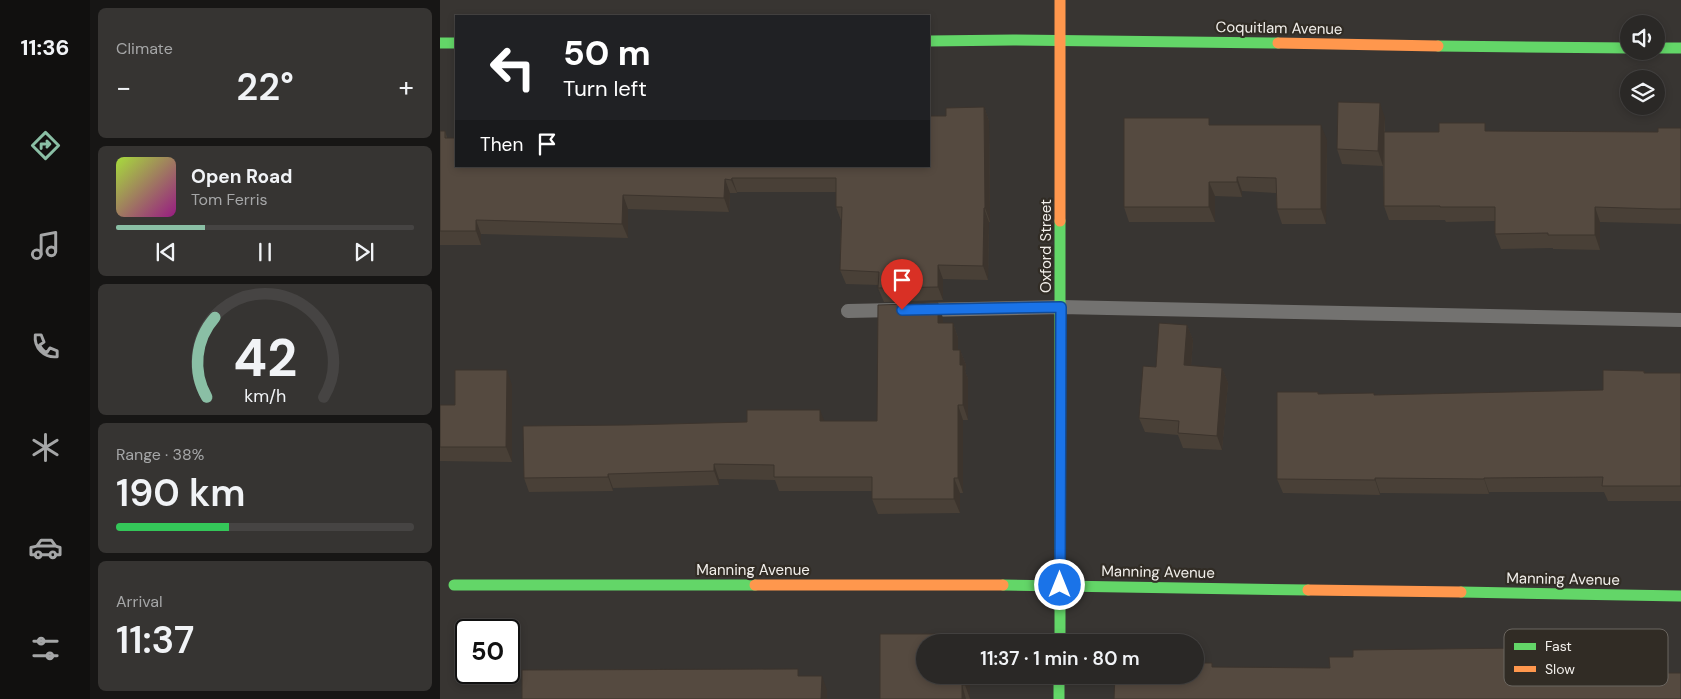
<!DOCTYPE html>
<meta charset="utf-8">
<style>
body{margin:0;font-family:"DM Sans",sans-serif;background:#363432;color:#f1f3f6;height:100vh;display:flex;flex-direction:column;font-size:19px;white-space:nowrap}
*{box-sizing:border-box;margin:0}
p{font-size:16px;color:#a5a6a7}
.icon{flex:none;width:28px;height:28px;fill:none;stroke:currentColor;stroke-width:2;stroke-linecap:round;stroke-linejoin:round}
.map{position:relative;flex:1;overflow:hidden}
.drawer{display:flex;flex-direction:column;gap:8px;padding:8px;background:#171615;width:350px}
.drawer>*{flex:none}
.hud{position:absolute;left:15px;top:15px;width:475px;height:152px;border-radius:0px;box-shadow:0 2px 8px #0003,0 0 0 1px #464443;background:#202124;color:#fff;overflow:hidden}
.buttons{position:absolute;left:1180px;top:15px;display:grid;gap:10px}
.buttons a{display:grid;place-items:center;width:45px;height:45px;border-radius:50%;background:#2a2826;box-shadow:0 2px 8px #0003,0 0 0 1px #464443;font-size:25px}
.speed{position:absolute;left:15px;top:619px;display:flex;gap:10px;font-size:25px;font-weight:700;text-align:center}
.speed>*{display:grid;place-content:center;width:65px;height:65px;border-radius:50%;background:#2a2826;box-shadow:0 2px 8px #0003,0 0 0 1px #464443;line-height:1}
.speed .limit{border:2px solid #111;border-radius:8px;background:#fff;color:#111}
.pin{position:absolute;display:grid;place-items:center;width:42px;height:42px;color:#fff;margin:-51px -21px;border-radius:50% 50% 50% 0;rotate:-45deg;box-shadow:0 0 5px #0007}
.pin .icon{rotate:45deg}
.me{position:absolute;width:55px;margin:-28px;rotate:0deg;stroke-linejoin:round;filter:drop-shadow(0 0 4px #0008)}
.turn{display:flex;align-items:center;gap:18px;height:105px;padding:0 25px;font-size:22px}
.turn .icon{width:65px;height:65px;stroke-width:2.5}
.turn b{display:block;font-size:35px;line-height:42px}
.then{display:flex;align-items:center;height:48px;padding:0 25px;background:#0003;gap:10px;font-size:19px}
.big{font-size:38px;font-weight:600;line-height:1.1}
.drawer .widget{flex:1;display:flex;flex-direction:column;justify-content:center;gap:8px;min-width:0;padding:0 18px;border-radius:8px;background:#363432}
.drawer .dial{align-items:center;gap:0}
.dial svg{height:130px;overflow:visible;fill:none;stroke:#464443;stroke-width:7;stroke-linecap:round;text-anchor:middle}
.dial text{fill:#f1f3f6;stroke:none}
.song{display:flex;align-items:center;gap:15px}
.cover{width:60px;height:60px;border-radius:8px;background:linear-gradient(135deg,hsl(80 70% 55%),hsl(310 70% 35%))}
.played{height:5px;border-radius:2px;background:linear-gradient(90deg,#8abfa5 30%,#464443 30%)}
.keys{display:flex;justify-content:space-around;direction:ltr}
.heat{display:flex;justify-content:space-between;align-items:center;font-size:28px;direction:ltr}
.charge{height:8px;border-radius:4px;background:linear-gradient(90deg,#34c759 38%,#464443 0)}
.trip{position:absolute;left:476px;top:634px;width:288px;height:50px;border-radius:25px;background:#2a2826;box-shadow:0 2px 8px #0003,0 0 0 1px #464443;font-weight:600;line-height:50px;text-align:center}
main{display:flex;flex:1;min-height:0}
.tab-bar{display:flex;flex-direction:column;width:90px;justify-content:space-around;align-items:center;background:#11100f;color:#a5a6a7}
.tab-bar .icon{width:35px;height:35px}
.tab-bar .selected{color:#8abfa5}
.tab-bar b{font-size:22px;color:#f1f3f6}
.map>svg:first-child{display:block}
</style>
<main>
<nav class="tab-bar">
<b>11:36</b>
<svg class="icon selected" aria-label="directions" viewBox="0 0 24 24"><path d="M12 3l9 9-9 9-9-9zM9 14v-3h6M13 9l2 2-2 2"/></svg>
<svg class="icon" aria-label="music" viewBox="0 0 24 24"><path d="M9 18V5l10-2v13"/><circle cx="6" cy="18" r="3"/><circle cx="16" cy="16" r="3"/></svg>
<svg class="icon" aria-label="phone" viewBox="0 0 24 24"><path d="M5 4h4l2 5-3 2q2 4 5 5l2-3 5 2v4C11 20 4 13 5 4z"/></svg>
<svg class="icon" aria-label="climate" viewBox="0 0 24 24"><path d="M12 3v18M4 7l16 10M4 17L20 7"/></svg>
<svg class="icon" aria-label="car" viewBox="0 0 24 24"><path d="M5 17H2v-5l4-1 3-4h7l3 4 3 1v5h-3M9 17h6M6 11h13"/><circle cx="7" cy="17" r="2"/><circle cx="17" cy="17" r="2"/></svg>
<svg class="icon" aria-label="filters" viewBox="0 0 24 24"><path d="M4 7h16M4 17h16"/><circle cx="9" cy="7" r="2"/><circle cx="15" cy="17" r="2"/></svg>
</nav>
<section class="drawer">
<div class="widget"><p>Climate</p>
<div class="heat"><a>−</a><b class="big">22°</b><a>+</a></div>
</div>
<div class="widget">
<div class="song"><i class="cover"></i><div><b>Open Road</b><p>Tom Ferris</p></div></div>
<div class="played"></div>
<div class="keys"><svg class="icon" aria-label="previous" viewBox="0 0 24 24"><path d="M18 5L8 12l10 7zM5 5v14"/></svg><svg class="icon" aria-label="pause" viewBox="0 0 24 24"><path d="M8 5v14M16 5v14"/></svg><svg class="icon" aria-label="next" viewBox="0 0 24 24"><path d="M6 5l10 7-10 7zM19 5v14"/></svg></div>
</div>
<div class="widget dial"><svg viewBox="0 0 100 80">
<path d="M14 69A42 42 0 1 1 86 69"/>
<path d="M14 69A42 42 0 0 1 19 20" stroke="#8abfa5"/>
<text x="50" y="56" font-size="32" font-weight="700">42</text>
<text x="50" y="72" font-size="11">km/h</text>
</svg></div>
<div class="widget"><p>Range · 38%</p><b class="big">190 km</b><div class="charge"></div></div>
<div class="widget"><p>Arrival</p><b class="big">11:37</b></div>
</section>
<div class="map">
<svg width="1241" height="699" viewBox="0 0 1241 699">
<rect width="100%" height="100%" fill="#383532"/>
<g fill="none" stroke-linecap="round" stroke-linejoin="round">
<!-- lane -->
<g stroke="#737270" stroke-width="14">
<path d="M482,310L621,307L1241,320"/>
<path d="M408,311L455,310"/>
</g>
<!-- fast -->
<g stroke="#63d668" stroke-width="11">
<path d="M489,41L573,40L838,43"/>
<path d="M0,43H16"/>
<path d="M998,46L1189,48"/>
<path d="M1216,48H1241"/>
<path d="M620,221V642"/>
<path d="M14,585H315"/>
<path d="M563,585L868,590"/>
<path d="M1021,592L1241,596"/>
<path d="M619,675V699"/>
</g>
<!-- slow -->
<g stroke="#ff974d" stroke-width="11">
<path d="M620,0V221"/>
<path d="M838,43L998,46"/>
<path d="M315,585H563"/>
<path d="M868,590L1021,592"/>
</g>
</g>
<!-- wall -->
<g fill="#494037">
<path d="M544,107L549,121L550,222H549L548,280L503,279V300L444,302L438,288L439,285L406,284L400,270L401,220L396,207V192H297V193H290L289,212L188,209V238L41,234V245H0V131H5L16,166L506,116Z"/>
<path d="M945,118V132H1218L1241,128V224L1160,222V250L1113,249V248L1061,249L1055,234V221L1006,222L1005,220H949L944,206L943,166L902,164L897,149Z"/>
<path d="M772,125L887,140L886,224H842L837,209L836,193L802,191V197L775,196V222H689L684,207Z"/>
<path d="M503,318V323H513L518,338V350H520L526,365L525,371L528,379V420H523V493H520V513L438,514L432,499V491H339L335,480L279,479V485L173,488V491L89,492L84,478L188,425L384,421H437Z"/>
<path d="M747,325L753,340L751,366L782,368L788,383L782,450L743,448L738,435L705,432L699,418L716,367Z"/>
<path d="M1204,371L1205,373H1241V501H1168L1164,492H1049V494L940,493V495L843,493L837,479L878,392L879,394L935,395L1163,390Z"/>
<path d="M72,385V462L0,461V405H15Z"/>
<path d="M530,675V699H440Z"/>
</g>
<!-- shaded-wall -->
<g fill="#3c342d">
<path d="M940,103L945,118L943,166L938,151Z"/>
<path d="M544,107L549,121L550,222L545,208Z"/>
<path d="M881,125L887,140L886,224L881,209Z"/>
<path d="M797,177L802,191V197L797,182Z"/>
<path d="M292,178L297,192V193L291,180Z"/>
<path d="M285,179L290,193L289,212L284,198Z"/>
<path d="M769,182L775,196V222L769,207Z"/>
<path d="M183,195L188,209V238L182,224Z"/>
<path d="M1155,207L1160,222V250L1155,235Z"/>
<path d="M544,208L549,222L548,280L543,266Z"/>
<path d="M36,220L41,234V245L36,231Z"/>
<path d="M498,265L503,279V300L498,287Z"/>
<path d="M498,303L503,318V338L498,323Z"/>
<path d="M513,323L518,338V365L513,350Z"/>
<path d="M747,325L753,340L750,380L744,365Z"/>
<path d="M520,350L526,365L525,371L528,379V420L523,405L520,365Z"/>
<path d="M782,368L788,383L782,450L777,436Z"/>
<path d="M67,370L72,385V462L66,447Z"/>
<path d="M518,405L523,420V493L518,478Z"/>
<path d="M380,410L386,425L380,421Z"/>
<path d="M274,464L279,479V485L274,471Z"/>
<path d="M168,474L173,488V491L168,477Z"/>
<path d="M514,478L520,493V513L514,499Z"/>
<path d="M935,478L940,493V495L935,480Z"/>
<path d="M1044,478L1049,492V494L1044,479Z"/>
<path d="M525,634L528,642H525Z"/>
<path d="M1101,654L1107,671V691L1101,675Z"/>
<path d="M525,675H530V699L525,685Z"/>
<path d="M382,676L387,690V699H381Z"/>
<path d="M522,685L526,699H522Z"/>
</g>
<!-- building -->
<g fill="#554a40" stroke="#3c342d">
<path d="M898,102L940,103L938,151L897,149Z"/>
<path d="M544,107L545,208H544L543,266L498,265V287L438,288L439,272L400,270L402,207H396V178H292L291,180L285,179L284,198L183,195L182,224L36,220V231H0V131H5V138H16V166H489V116H506V108Z"/>
<path d="M684,118H769V125H881V209H837L836,178L797,177V182H769V207H684Z"/>
<path d="M999,123H1045V131L1218,132V128H1241V209H1218L1155,207V235H1108V233L1055,234V207H1000V206H944V132H999Z"/>
<path d="M498,303V323H513V350H520V365H523V405H518V478H514V499H432V477H334V465L274,464V471L168,474V477L84,478L83,426L188,425L307,422V410H380V421H437L438,305Z"/>
<path d="M719,323L747,325L744,365L782,368L777,436L738,433L739,421L699,418L703,366L716,367Z"/>
<path d="M15,370H67L66,447H0V405H15Z"/>
<path d="M1163,370L1204,371V373H1241V486H1162L1163,477L1044,478V479L935,478V480L837,479V392H878V394L934,393V395L1163,390Z"/>
<path d="M440,634H525V642H485V675H525V685H522V699H440Z"/>
<path d="M1079,648V655L1101,654V675L1221,676V673H1241V699H674L675,675H755V663H772V667L890,668L889,657H913V650Z"/>
<path d="M358,669V676H382L381,699H82V670Z"/>
</g>
<g fill="none" stroke-linecap="round" stroke-linejoin="round">
<!-- route casing -->
<g stroke="#114b97" stroke-width="12">
<path id="route" d="M462,310L621,307L620,585"/>
</g>
<!-- route -->
<use href="#route" stroke="#1a73e8" stroke-width="9"/>
</g>
<g text-anchor="middle" stroke-width="4.5" stroke-linejoin="round" paint-order="stroke">
<!-- street labels -->
<g font-size="15" fill="#f2efeb" stroke="#312c25">
<text transform="translate(839 28) rotate(1)" y="5">Coquitlam Avenue</text>
<text transform="translate(606 246) rotate(-90)" y="5">Oxford Street</text>
<text x="313" y="575">Manning Avenue</text>
<text transform="translate(718 572) rotate(1)" y="5">Manning Avenue</text>
<text transform="translate(1123 579) rotate(1)" y="5">Manning Avenue</text>
</g>
</g>
<!-- legend -->
<rect x="1064" y="629" width="164" height="57" rx="8" fill="#312c25" stroke="#6b6660" stroke-width="1"/>
<rect x="1074" y="643" width="22" height="7" fill="#63d668"/>
<rect x="1074" y="666" width="22" height="6" fill="#ff974d"/>
<g font-size="14" fill="#f2efeb">
<text x="1105" y="651">Fast</text>
<text x="1105" y="674">Slow</text>
</g>
</svg>
<div class="buttons">
<a><svg class="icon" aria-label="sound" viewBox="0 0 24 24"><path d="M4 9h4l5-4v14l-5-4H4zM17 9q2 3 0 6"/></svg></a>
<a><svg class="icon" aria-label="layers" viewBox="0 0 24 24"><path d="M12 4l9 5-9 5-9-5zM3 14l9 5 9-5"/></svg></a>
</div>
<div class="speed"><div class="limit">50</div></div>
<div class="pin" style="left:462px;top:310px;background:#d93025"><svg class="icon" aria-label="arrive" viewBox="0 0 24 24"><path d="M6 21V4h12l-3 4 3 4H6"/></svg></div>
<svg class="me" style="left:620px;top:585px" viewBox="-20 -20 40 40"><circle r="17" fill="#1a73e8" stroke="#fff" stroke-width="3"/><path d="M0-11L8 9 0 5-8 9z" fill="#fff"/></svg>
<div class="trip">11:37 · 1 min · 80 m</div>
<div class="hud">
<div class="turn"><svg class="icon" aria-label="left" viewBox="0 0 24 24"><path d="M17 20v-9H6M10 6l-5 5 5 5"/></svg><div><b>50 m</b>Turn left</div></div>
<div class="then">Then<svg class="icon" aria-label="arrive" viewBox="0 0 24 24"><path d="M6 21V4h12l-3 4 3 4H6"/></svg></div>
</div>
</div>
</main>
